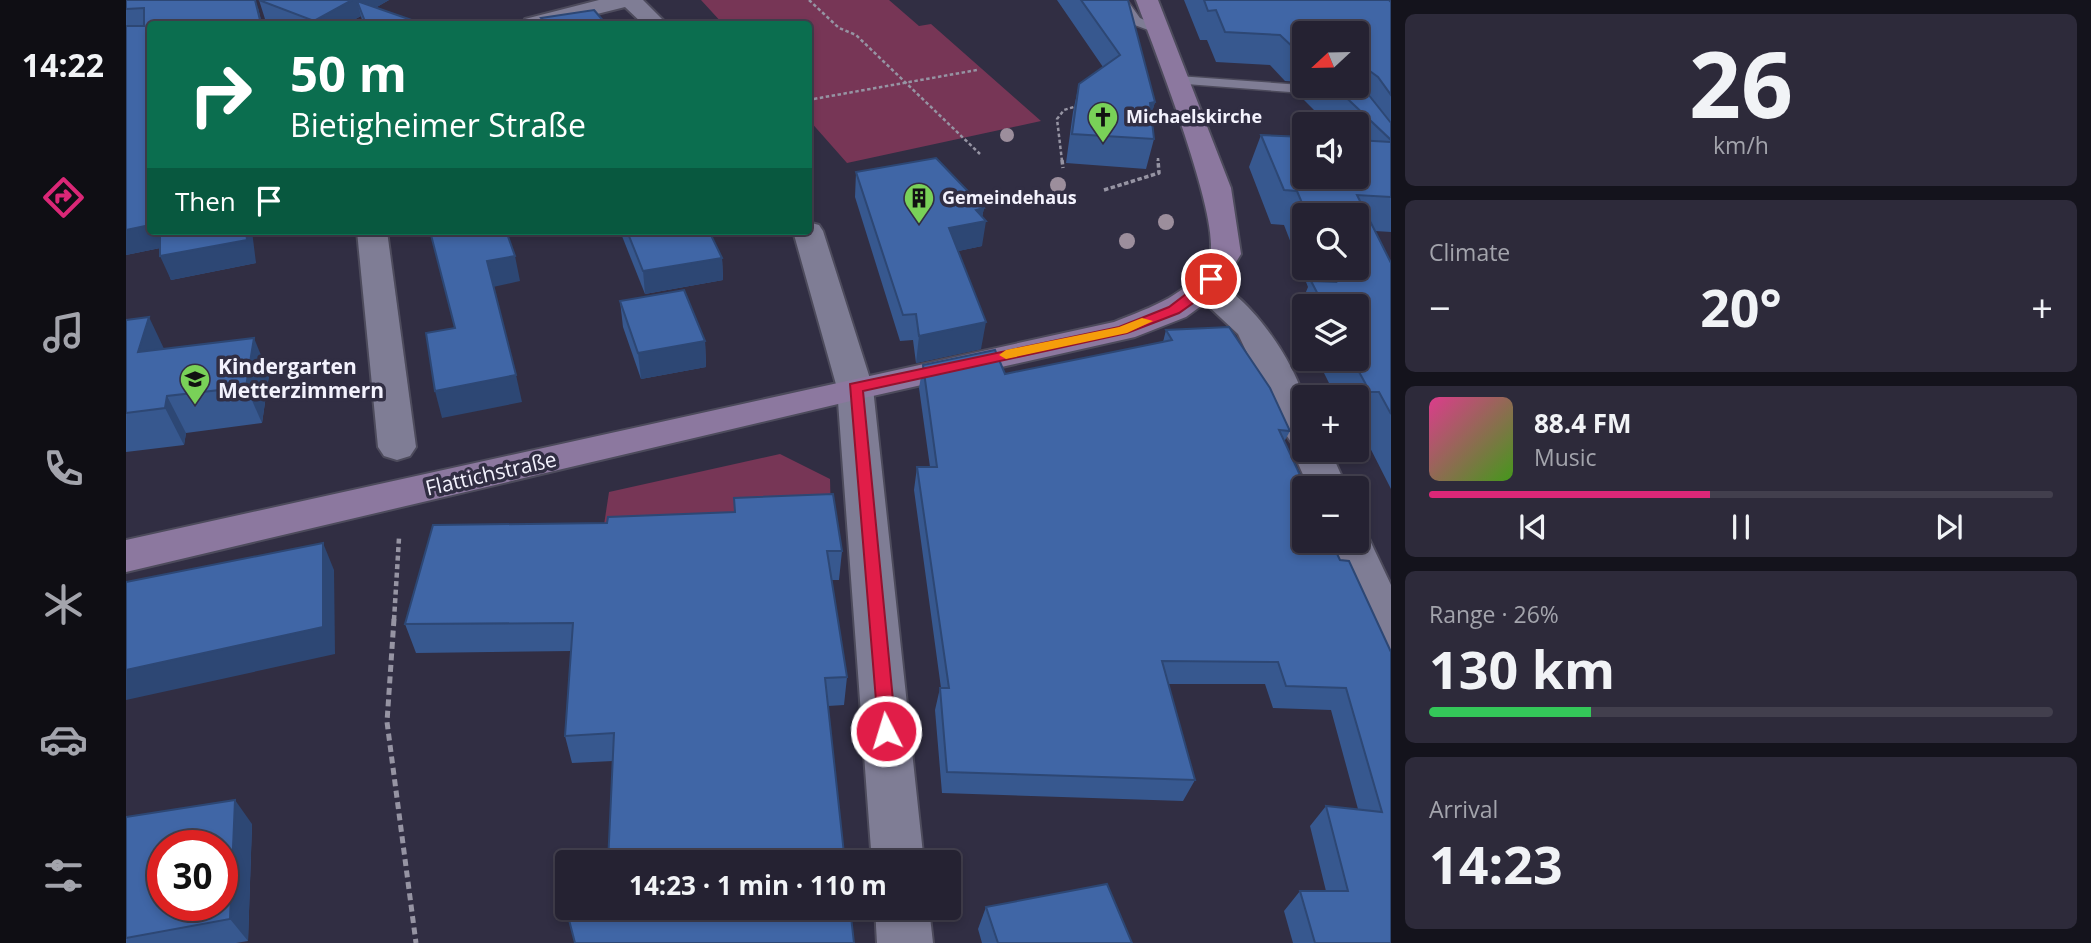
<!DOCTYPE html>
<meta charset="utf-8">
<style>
body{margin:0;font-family:"Open Sans",sans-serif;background:#2d2a3a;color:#f1f3f6;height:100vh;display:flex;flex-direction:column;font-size:26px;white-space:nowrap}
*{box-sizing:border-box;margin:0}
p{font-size:23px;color:#a3a4ac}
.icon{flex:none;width:38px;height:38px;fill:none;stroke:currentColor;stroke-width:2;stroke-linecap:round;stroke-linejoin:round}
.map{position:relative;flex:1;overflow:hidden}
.drawer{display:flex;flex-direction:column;gap:14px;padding:14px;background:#14131c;width:700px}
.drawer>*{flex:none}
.banner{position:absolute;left:21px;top:21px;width:665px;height:214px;border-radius:7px;box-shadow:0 4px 10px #0003,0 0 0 2px #423f4d;background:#0b6e4f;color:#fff;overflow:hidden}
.needle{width:46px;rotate:248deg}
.controls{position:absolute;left:1166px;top:21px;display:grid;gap:14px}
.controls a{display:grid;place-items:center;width:77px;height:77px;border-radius:7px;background:#252232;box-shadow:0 4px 10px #0003,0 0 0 2px #423f4d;font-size:35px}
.speed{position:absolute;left:21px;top:830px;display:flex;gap:14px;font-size:35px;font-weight:700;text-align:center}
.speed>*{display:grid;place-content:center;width:91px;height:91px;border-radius:50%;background:#252232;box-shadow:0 4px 10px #0003,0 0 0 2px #423f4d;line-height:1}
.speed .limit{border:10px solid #d22;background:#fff;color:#111}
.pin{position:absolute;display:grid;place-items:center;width:60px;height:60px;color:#fff;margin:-30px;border:4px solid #fff;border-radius:50%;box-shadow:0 2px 7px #0007}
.me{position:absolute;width:77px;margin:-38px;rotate:355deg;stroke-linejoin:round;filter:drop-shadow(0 0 5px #0008)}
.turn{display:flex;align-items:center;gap:24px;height:147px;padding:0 28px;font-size:32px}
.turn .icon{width:91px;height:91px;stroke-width:2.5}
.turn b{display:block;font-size:49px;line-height:60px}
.then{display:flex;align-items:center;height:66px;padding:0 28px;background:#0003;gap:14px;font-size:26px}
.big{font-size:52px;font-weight:700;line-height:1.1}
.drawer .card{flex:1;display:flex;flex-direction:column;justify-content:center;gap:10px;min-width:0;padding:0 24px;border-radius:10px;background:#2d2a3a}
.drawer .dial{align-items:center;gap:0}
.dial b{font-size:91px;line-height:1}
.song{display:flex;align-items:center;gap:21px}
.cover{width:84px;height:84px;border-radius:10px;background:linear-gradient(135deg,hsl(330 70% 55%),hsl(100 70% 35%))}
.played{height:7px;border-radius:4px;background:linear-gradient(90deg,#db2777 45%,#423f4d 45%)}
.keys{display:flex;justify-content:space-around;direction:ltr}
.heat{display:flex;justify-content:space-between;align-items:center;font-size:38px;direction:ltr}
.charge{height:10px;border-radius:5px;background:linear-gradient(90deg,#34c759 26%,#423f4d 0)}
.trip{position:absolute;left:429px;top:850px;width:406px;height:70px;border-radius:7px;background:#252232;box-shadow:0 4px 10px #0003,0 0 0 2px #423f4d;font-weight:700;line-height:70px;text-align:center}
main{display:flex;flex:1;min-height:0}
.dock{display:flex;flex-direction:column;width:126px;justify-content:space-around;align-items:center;background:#0f0e14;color:#a3a4ac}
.dock .icon{width:49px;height:49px}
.dock .current{color:#db2777}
.dock b{font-size:32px;color:#f1f3f6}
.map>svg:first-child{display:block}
</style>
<main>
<nav class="dock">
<b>14:22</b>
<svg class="icon current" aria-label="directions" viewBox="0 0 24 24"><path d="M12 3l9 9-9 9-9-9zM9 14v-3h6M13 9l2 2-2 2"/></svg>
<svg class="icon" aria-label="music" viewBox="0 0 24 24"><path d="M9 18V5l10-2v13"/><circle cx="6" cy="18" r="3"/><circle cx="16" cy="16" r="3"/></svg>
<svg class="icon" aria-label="phone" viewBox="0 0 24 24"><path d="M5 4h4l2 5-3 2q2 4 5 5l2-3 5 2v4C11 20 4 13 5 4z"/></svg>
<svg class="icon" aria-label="climate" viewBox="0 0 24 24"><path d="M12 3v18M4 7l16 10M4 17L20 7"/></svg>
<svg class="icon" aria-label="car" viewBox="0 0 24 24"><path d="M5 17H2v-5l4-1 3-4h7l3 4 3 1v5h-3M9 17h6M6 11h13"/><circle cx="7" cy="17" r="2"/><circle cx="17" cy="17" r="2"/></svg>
<svg class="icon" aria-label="filters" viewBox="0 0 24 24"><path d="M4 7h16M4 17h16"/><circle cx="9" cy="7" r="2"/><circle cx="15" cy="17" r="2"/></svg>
</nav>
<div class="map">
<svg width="1265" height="943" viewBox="0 0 1265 943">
<rect width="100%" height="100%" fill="#312e43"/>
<!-- green -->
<g fill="#773656">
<path d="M575,0H763L793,26L805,24L915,121L721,163L683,120L682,24H597Z"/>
<path d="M654,454L704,479L705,516L476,538L483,492Z"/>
</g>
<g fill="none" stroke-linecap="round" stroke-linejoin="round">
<!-- service casing -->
<g stroke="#4d4b5c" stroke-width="3">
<g id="service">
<path d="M989,0H1001L1014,18L1039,30L1033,34L1006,24Z"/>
<path d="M1052,76L1204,87L1211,91L1204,95L1047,83L1045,80Z"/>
</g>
</g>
<!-- minor casing -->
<g stroke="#4d4b5c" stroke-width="4">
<g id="minor">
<path d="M473,0H517L541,24H517L499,7L431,24H396L399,19Z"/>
<path d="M682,222L693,225L697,231L747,388L798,863H746L711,388L667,231H682Z"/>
<path d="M231,231H261L290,447L284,456L271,460L258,456L252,447Z"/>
<path d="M1079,278C1119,288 1166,358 1177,396C1182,410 1178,434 1178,450H1204L1221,488H1183L1166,450L1170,443L1165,442L1159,433L1112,334L1063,288L1068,281Z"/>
<path d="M1230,527L1239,530L1265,585V652L1249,647L1205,541H1230Z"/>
<path d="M749,908H803L807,943H751Z"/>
</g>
</g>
<!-- secondary casing -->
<g stroke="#4d4b5c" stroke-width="4">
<path id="secondary" d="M1010,0H1032L1105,188L1115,254L1090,295L1060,317L1009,337L729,400L0,572V540L988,322C1025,307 1065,295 1083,257C1098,225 1025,41 1010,0Z"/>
</g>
<!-- path-far3 -->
<g stroke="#9694a3" stroke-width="2.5" stroke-dasharray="3.5 2.5" stroke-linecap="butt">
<path d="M683,0L713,28L730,35L854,154"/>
<path d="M682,100L851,70"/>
<path d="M1032,158V161"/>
<path d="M936,161L931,119L938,110L951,106"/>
</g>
<!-- path-far2 -->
<g stroke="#9694a3" stroke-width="3.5" stroke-dasharray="4.5 2.5" stroke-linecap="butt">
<path d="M936,160L937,168"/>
<path d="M978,190L1033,173L1032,160"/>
</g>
<!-- path-far1 -->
<path stroke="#9694a3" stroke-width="4.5" stroke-dasharray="5 3.5" stroke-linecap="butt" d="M268,620L273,538"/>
<!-- path -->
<path stroke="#9694a3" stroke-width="5" stroke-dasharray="7 4.5" stroke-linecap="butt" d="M268,619L261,722L290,943"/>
<!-- service -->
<use href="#service" fill="#7f7d95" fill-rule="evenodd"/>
<!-- minor -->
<use href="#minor" fill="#7f7d95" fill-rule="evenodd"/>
<!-- secondary -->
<use href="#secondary" fill="#8c789f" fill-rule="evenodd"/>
</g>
<!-- trees -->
<g fill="#9c8e9c">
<circle cx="881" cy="135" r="7"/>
<circle cx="932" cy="185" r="8"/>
<circle cx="1040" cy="222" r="8"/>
<circle cx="1001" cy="241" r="8"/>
</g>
<!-- wall -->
<g fill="#37588f" fill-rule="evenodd">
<path d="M0,0L132,8L136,24H24L130,263L45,280L34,248L0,255Z"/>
<path d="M133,0H263L249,8L297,24H237L235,16L220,24H154L139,19Z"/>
<path d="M931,0H1002L1029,102L1025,115L1028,139L1020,169L940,163L947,112L953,84L977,67Z"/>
<path d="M1058,0H1263L1265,2V232L1249,231L1265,263V489L1234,428L1230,427V397H1210L1191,359H1230V306H1178V333L1170,316L1182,287L1158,225L1145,224L1123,167L1135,135L1230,177V124H1202L1173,95L1178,82L1159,81L1144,65L1090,62L1081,40H1074ZM1178,33H1230V86H1178ZM1178,215H1230V268H1178Z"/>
<path d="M730,172L858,208L856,217V246L832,251L855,349L790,363L787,340L774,341L729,197Z"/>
<path d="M494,231H583L596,258L597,280L519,294Z"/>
<path d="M494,301L579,341L580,367L515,379L497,327Z"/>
<path d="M0,320L38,349L143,375L136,423L60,433L58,445L0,452Z"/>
<path d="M1040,330L1164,431L1158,442L1214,560L1265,652V943H1167L1158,911L1174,891H1200L1184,826L1200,806L1232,809L1205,710L1147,708L1139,684H1042L1069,780L1057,801L816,793L809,710L814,688H815L788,490L791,467H804L793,388L797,365L879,374L1037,342Z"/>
<path d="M307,525L716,551L713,580H706L721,677L718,705L702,706L487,761L446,763L439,736L445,651L290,653L279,624Z"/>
<path d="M0,817L126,824L122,941L110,943H0Z"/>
<path d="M860,907L1006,943H856L852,929Z"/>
</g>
<!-- shaded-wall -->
<g fill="#2d4774">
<path d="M129,0L132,8L136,24H135Z"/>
<path d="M226,0H263L237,15L231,1L235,16L220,24H189L188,21Z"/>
<path d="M1029,102L1021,130L1024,103Z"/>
<path d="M858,208L855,222L860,221L856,246L819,254L823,228L850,210Z"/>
<path d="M24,225V231H37L44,246L0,255V230Z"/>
<path d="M120,231H126L130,263L45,280L34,256Z"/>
<path d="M389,256L394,281L367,287L361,261Z"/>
<path d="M596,258L597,280L519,294L517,271Z"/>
<path d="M23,317L40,353L12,352Z"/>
<path d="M860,322L855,349L790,363L793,336Z"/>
<path d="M128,338L143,375L136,423L120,387Z"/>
<path d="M579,341L580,367L515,379L512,353Z"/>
<path d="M390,375L396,402L316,418L309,391Z"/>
<path d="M41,396L60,433L58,445L39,408Z"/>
<path d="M197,543L208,570L209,654L0,700V670Z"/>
<path d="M109,800L126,824L122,941L104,919Z"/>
</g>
<!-- building -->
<g fill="#4066a6" stroke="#2d4774" stroke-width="2" fill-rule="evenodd">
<path d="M0,0H129L135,24H24V225L0,230V26H18V8L0,9Z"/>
<path d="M133,0H226L188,21Z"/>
<path d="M955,0H1002L1029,102L1024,103L1028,139L946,134L953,84L994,55Z"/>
<path d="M1078,0H1263L1265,2V95L1252,77L1230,61V33H1178V51L1170,50L1154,35L1099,32L1090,10L1082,11Z"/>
<path d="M231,1L297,24H240Z"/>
<path d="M468,10L480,24H420L415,18Z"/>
<path d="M1230,79L1265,123V140L1208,86H1230Z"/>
<path d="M1135,135L1178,137V177H1230V140L1265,142V197L1231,195L1265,263V414L1253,392H1244L1226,359H1230V306H1198L1185,281L1210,282L1204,268H1230V215H1181L1171,191L1158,190Z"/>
<path d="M810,158L858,208L850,210L860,221L823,228L860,322L793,336L790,314L777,315L730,172Z"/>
<path d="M34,231H120L121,240L34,256Z"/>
<path d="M304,231H380L389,256L361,261L390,375L309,391L300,333L329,328Z"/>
<path d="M501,231H583L596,258L517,271Z"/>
<path d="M558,290L579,341L512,353L494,301Z"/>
<path d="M23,317L12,352L128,338L120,387L41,396L39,408L0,413V320Z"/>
<path d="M1103,327L1144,388L1164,431L1153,430L1180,488H1178V541H1205L1214,560L1223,561L1265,652V943H1189L1174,891H1222L1200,806L1256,812L1220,688L1160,686L1152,662L1036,661L1069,780L821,772L814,688H823L791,467H811L797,365L869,350L879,374L1046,340L1040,330Z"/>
<path d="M707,494L716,551H701L721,677L699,678L719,863H482L488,733L439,736L447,623L279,624L307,525L481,523L482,517L609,512L608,498Z"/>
<path d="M197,543V627L0,670V582Z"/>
<path d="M109,800L104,919L0,938V817ZM37,845H96V905H37Z"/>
<path d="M441,883V908H724L728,943H449L434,885Z"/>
<path d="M981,884L1006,943H872L860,907Z"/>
</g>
<!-- route -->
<path fill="#e11d48" stroke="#92132f" stroke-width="2" d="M1085,275L1092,279L1084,291L1053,313L1001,333L737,391L770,731L767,737L760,739L753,737L724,384L993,327L1043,307Z"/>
<!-- slow -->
<path fill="#f59e0b" d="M1016,318L1027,321L1001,333L880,359L873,355L880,350L993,327Z"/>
<!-- icons -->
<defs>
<g id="church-pin" transform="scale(1.575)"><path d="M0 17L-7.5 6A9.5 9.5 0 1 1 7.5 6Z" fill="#79d158" stroke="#312e43"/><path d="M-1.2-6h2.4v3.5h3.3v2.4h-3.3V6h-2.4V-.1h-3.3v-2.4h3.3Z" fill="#111"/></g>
<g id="building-pin" transform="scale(1.575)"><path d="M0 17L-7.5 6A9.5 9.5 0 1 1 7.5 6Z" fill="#79d158" stroke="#312e43"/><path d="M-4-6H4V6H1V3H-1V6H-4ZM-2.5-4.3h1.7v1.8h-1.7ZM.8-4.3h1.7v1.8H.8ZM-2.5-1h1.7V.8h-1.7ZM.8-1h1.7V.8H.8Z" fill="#111"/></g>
<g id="school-pin" transform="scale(1.575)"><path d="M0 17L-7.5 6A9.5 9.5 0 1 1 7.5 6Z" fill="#79d158" stroke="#312e43"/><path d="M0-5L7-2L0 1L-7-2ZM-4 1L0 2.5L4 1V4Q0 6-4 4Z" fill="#111"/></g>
</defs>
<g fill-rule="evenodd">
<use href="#church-pin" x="977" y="117"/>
<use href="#building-pin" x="793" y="198"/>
<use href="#school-pin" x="69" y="379"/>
</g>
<g text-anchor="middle" stroke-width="7" stroke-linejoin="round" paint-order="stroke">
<!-- far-poi labels -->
<g font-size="18" font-weight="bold" fill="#f3f2fd" stroke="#312e43" text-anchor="start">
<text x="1000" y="123">Michaelskirche</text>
<text x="816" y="204">Gemeindehaus</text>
</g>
<!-- poi labels -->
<g font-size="21" font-weight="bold" fill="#f3f2fd" stroke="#312e43" text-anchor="start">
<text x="92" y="374">Kindergarten<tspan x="92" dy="24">Metterzimmern</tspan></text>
</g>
<!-- street labels -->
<g font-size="21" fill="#f3f2fd" stroke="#312e43">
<text transform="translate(365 474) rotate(-13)" y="7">Flattichstraße</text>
</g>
</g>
</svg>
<div class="controls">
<a><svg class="needle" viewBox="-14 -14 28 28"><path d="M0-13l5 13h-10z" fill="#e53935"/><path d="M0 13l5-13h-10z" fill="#a3a4ac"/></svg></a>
<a><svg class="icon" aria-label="sound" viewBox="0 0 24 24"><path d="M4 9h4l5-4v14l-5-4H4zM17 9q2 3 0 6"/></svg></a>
<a><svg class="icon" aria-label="search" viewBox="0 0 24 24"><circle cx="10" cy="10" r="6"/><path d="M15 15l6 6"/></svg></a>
<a><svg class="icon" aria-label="layers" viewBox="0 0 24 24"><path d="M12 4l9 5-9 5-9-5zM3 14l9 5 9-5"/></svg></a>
<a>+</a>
<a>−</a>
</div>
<div class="speed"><div class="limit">30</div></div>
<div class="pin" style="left:1085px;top:279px;background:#d93025"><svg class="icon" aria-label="arrive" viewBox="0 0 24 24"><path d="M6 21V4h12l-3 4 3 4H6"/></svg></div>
<svg class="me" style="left:760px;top:731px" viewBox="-20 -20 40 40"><circle r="17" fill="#e11d48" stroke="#fff" stroke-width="3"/><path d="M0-11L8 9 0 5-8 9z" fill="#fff"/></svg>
<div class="trip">14:23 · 1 min · 110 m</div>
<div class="banner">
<div class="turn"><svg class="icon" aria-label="right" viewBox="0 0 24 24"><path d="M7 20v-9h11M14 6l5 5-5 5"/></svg><div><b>50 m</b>Bietigheimer Straße</div></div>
<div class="then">Then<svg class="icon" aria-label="arrive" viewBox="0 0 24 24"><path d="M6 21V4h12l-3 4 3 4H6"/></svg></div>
</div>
</div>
<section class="drawer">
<div class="card dial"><b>26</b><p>km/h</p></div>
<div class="card"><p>Climate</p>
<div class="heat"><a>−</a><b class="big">20°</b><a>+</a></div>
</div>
<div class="card">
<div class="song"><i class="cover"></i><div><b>88.4 FM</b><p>Music</p></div></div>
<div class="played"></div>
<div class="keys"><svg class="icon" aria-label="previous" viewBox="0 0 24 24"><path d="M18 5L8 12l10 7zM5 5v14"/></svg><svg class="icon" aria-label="pause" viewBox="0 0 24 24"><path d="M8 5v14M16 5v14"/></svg><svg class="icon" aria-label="next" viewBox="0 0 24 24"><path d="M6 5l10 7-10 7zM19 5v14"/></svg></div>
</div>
<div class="card"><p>Range · 26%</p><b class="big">130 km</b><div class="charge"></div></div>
<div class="card"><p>Arrival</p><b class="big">14:23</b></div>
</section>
</main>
